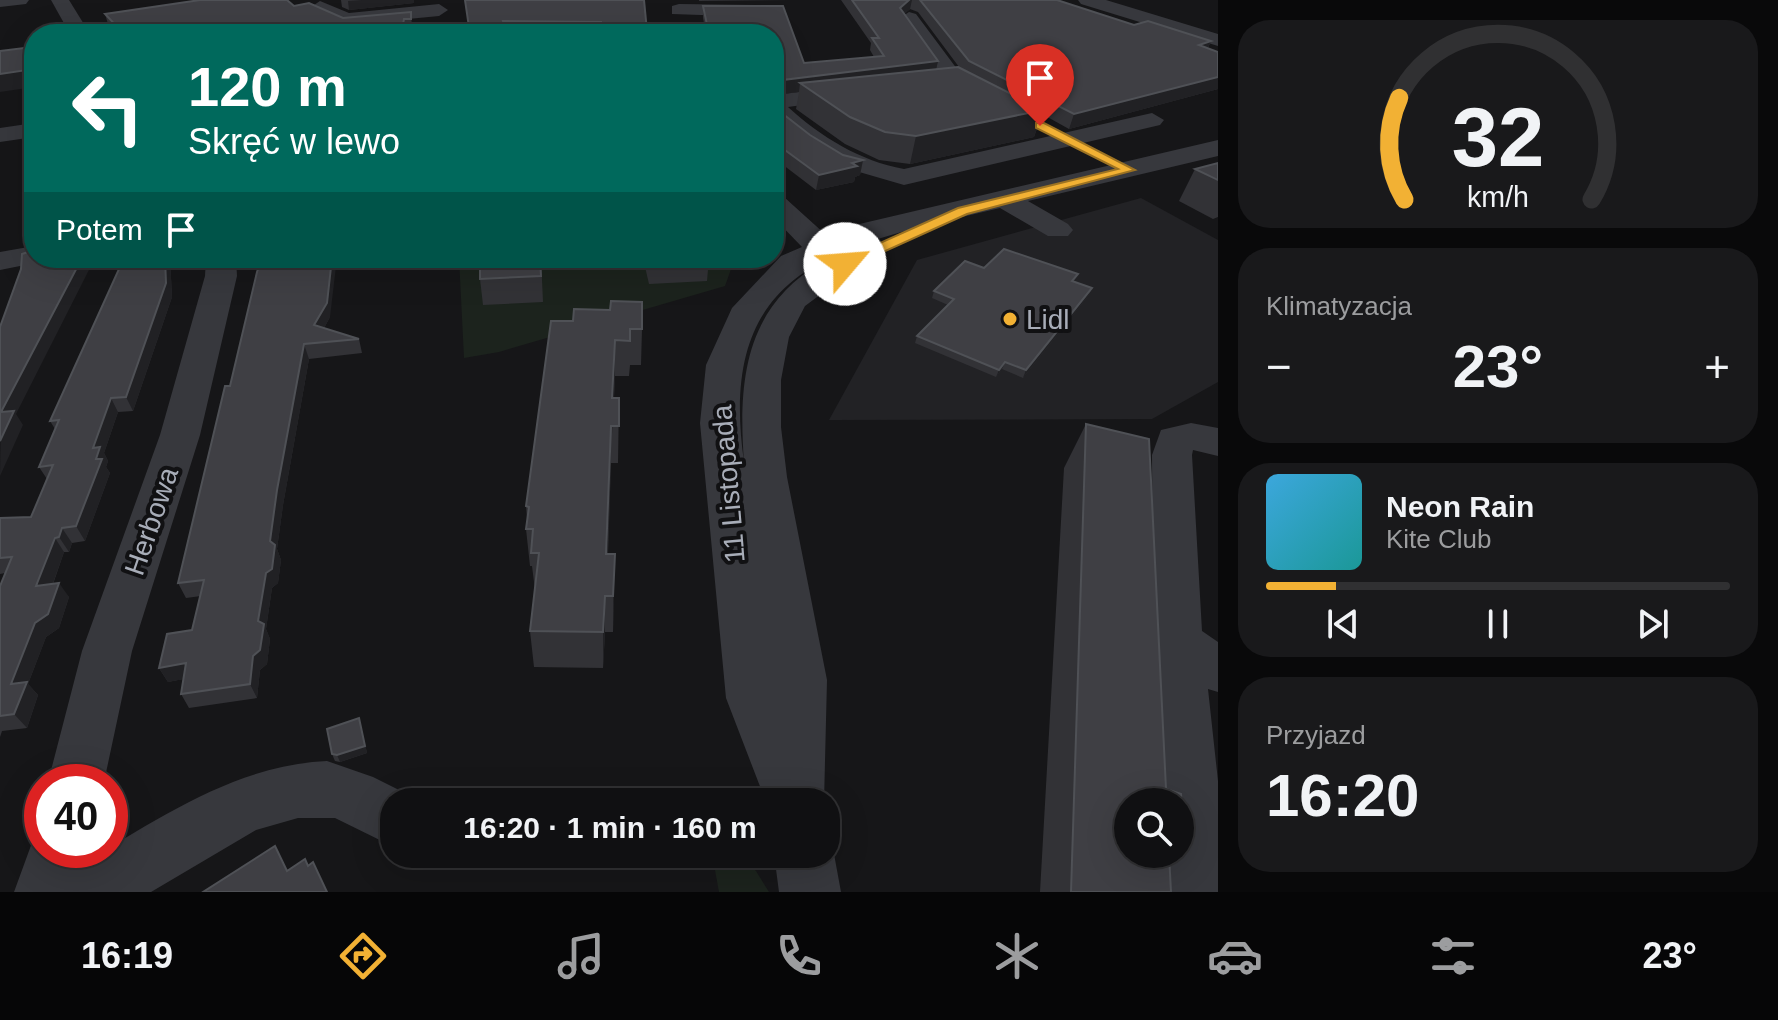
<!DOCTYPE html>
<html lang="pl">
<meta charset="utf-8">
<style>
body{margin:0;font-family:Arial,sans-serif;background:#19191b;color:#f1f3f6;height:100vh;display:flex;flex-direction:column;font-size:30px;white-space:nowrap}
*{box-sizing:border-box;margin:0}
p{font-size:26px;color:#9c9d9f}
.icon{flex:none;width:44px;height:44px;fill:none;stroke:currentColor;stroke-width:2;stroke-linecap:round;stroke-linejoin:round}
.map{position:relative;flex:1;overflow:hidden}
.side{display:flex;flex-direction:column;gap:20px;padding:20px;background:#09090a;width:560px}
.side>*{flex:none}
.top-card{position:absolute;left:24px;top:24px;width:760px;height:244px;border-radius:32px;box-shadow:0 8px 32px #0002,0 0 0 2px #303032;background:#00695c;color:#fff;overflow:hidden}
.fabs{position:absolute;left:1114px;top:788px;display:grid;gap:16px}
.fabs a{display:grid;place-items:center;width:80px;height:80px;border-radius:50%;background:#101012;box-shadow:0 8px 32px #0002,0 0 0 2px #303032;font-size:40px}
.speed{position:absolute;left:24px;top:764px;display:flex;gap:16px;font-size:40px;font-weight:700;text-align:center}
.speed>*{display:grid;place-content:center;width:104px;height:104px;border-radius:50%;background:#101012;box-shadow:0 8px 32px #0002,0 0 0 2px #303032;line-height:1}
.speed .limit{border:12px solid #d22;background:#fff;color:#111}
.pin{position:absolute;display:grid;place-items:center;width:68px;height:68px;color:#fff;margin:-82px -34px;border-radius:50% 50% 50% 0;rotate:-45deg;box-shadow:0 0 8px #0007}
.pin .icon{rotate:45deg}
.me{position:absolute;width:88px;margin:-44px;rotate:63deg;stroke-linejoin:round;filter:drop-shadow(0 0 6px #0008)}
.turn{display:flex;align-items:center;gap:28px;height:168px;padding:0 32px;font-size:36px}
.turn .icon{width:104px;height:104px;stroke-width:2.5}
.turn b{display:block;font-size:56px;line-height:68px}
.then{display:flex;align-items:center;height:76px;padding:0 32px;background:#0003;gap:16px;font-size:30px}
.big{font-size:60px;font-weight:600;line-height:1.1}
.side .widget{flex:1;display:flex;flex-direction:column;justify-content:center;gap:12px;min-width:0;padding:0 28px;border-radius:32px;background:#19191b}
.side .dial{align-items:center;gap:0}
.dial svg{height:208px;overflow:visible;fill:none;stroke:#303032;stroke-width:7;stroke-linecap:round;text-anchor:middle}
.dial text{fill:#f1f3f6;stroke:none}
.song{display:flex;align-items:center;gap:24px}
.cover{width:96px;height:96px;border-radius:12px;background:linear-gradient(135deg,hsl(200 70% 55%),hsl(180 70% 35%))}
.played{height:8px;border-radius:4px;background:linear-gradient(90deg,#f2b134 15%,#303032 15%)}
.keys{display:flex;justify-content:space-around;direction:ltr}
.heat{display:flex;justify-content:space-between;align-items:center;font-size:44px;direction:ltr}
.trip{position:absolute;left:380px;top:788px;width:460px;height:80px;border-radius:32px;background:#101012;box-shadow:0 8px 32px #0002,0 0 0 2px #303032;font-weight:600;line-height:80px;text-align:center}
.dock{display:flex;height:128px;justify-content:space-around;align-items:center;background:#060607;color:#9c9d9f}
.dock .icon{width:56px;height:56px}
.dock .on{color:#f2b134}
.dock b{font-size:36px;color:#f1f3f6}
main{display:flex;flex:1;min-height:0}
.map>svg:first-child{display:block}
</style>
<main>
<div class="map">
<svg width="1218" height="892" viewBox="0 0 1218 892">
<rect width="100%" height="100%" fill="#161618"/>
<!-- built -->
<path fill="#222225" d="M1141,198L1218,240V382L1152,419L829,420L917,260Z"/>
<!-- green -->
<g fill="#1c231d">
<path d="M459,258H735L725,286L499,352L464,358Z"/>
<path d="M712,854H738L756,871L769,892H719Z"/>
</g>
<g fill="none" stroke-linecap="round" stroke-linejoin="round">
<!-- minor -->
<g fill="#37383d" fill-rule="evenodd">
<path d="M0,0H29L26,4L0,7Z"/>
<path d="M51,0H69L90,34H70Z"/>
<path d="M1078,0H1106L1218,34V46L1081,4Z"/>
<path d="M320,1L349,13L439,4L448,10L439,16L346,25L313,11L311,7Z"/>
<path d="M679,4L758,5L767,11L758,17L672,14V6Z"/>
<path d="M909,12L916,14L963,77L997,95L1000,100L997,105C956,115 919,46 900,18Z"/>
<path d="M34,48V60L0,65V53Z"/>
<path d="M852,85L863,92L860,97L788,107C821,137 860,161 904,169L1152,113L1164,120L1160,125L904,185L842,167L809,147L774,119L775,95Z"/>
<path d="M34,123V137L0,142V128Z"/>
<path d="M1218,140V156L1028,201L1068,224L1073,230L1068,236H1048L1000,208C844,246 715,260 744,462C738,381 745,307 821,263C837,255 849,246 867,250L871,257L805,306L789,337L781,380V427L787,477L827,680L824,802H766L726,698L700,423L706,365L732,308L781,256L802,247L774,218V195L784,197L826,235L851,226Z"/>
<path d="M34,246V258H47L45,261L0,270V252Z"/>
<path d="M206,258H236L237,276L200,435L132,651L104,782H48L82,651L160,435L205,276Z"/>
<path d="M558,258H621L617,265L589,270L562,265Z"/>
<path d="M1191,423L1218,428V456L1193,450L1192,455L1202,631L1218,642V692L1208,689L1218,781V892H1168L1166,854H1180V802H1163L1153,641L1152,455L1161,430Z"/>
<path d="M327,761L373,777L415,798L416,802H394V847L335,818H298L256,830L151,892H14L37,829L42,827V850H88L84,863C158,819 236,765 327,761Z"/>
<path d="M826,835L834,854L841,892H779L774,854H826Z"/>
</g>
</g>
<!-- wall -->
<g fill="#323236" fill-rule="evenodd">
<path d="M341,0H414V3L349,10L342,7Z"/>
<path d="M465,0H644L647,31L507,30Z"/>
<path d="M699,0H791L699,1Z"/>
<path d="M841,0H1057L1134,25L1148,21L1211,41L1208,48L1218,52V89L1069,129L1042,114L1034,137L910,164L879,160L845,144L796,109L799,92L774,95V34H706L703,18V6H783L804,63L874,57L870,50L871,43ZM910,9L918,12L959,67L936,69L938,61L904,14Z"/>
<path d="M294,6L343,18L411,12L412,28L405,29L404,34H118L108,24L105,14Z"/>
<path d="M774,107L810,135L843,155L863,160L860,175L855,177L854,182L816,190L774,158Z"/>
<path d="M34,133V249L24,230Z"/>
<path d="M1218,163V217L1213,219L1179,201L1195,169Z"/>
<path d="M124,258H170L172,297L133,411L118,412L104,453L108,461L106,467L110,473L85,541L72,543L69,552H64L53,584L69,597L59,628L46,637L28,684L38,695L27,728L2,731L0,737V586L5,573L0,574V518L31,517L47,479L39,467L55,429L50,421Z"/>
<path d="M541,258L543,302L483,305L480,279Z"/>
<path d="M643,258H709L707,281L649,284Z"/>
<path d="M984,268L1074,282L1092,288L1089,295L1023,378L1002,369L996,377L915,343L917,336L948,305L932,298L934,291Z"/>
<path d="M330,317L324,328L359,339L362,353L309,359L283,505L277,549L281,560L278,583L272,588L266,629L270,639L267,664L260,670L257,698L189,708L181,694L183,679L168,682L159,668L192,630L201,596L186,598L178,583L230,386Z"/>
<path d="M551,321L642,329L641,365H630L629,376H615L614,398H619L618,463H611L608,554L614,591L613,632H605L603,668L534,667L530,631L535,590L532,566H530L526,529L527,520L526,506Z"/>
<path d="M1086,424L1149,439L1166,789L1181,794L1183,824L1180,827V802H1128V854H1169L1171,892H1040L1064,468Z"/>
<path d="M359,718L367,753L340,762L335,761L332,754Z"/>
</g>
<!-- shaded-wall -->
<g fill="#212124">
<path d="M362,0H414V3L349,10L348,1Z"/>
<path d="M909,0H912L910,9L898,20L900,8Z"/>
<path d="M1211,41L1205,54L1199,45Z"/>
<path d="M938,61L935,75L800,83L799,92L774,95V81Z"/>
<path d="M34,69V87L0,92V74Z"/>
<path d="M1218,77V89L1069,129L1074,114Z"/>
<path d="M1043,110L1034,137L910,164L916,136Z"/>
<path d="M863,160L860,175L855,177L854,182L816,190L819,175L852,163Z"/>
<path d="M82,258H95L16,414L23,425L0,476L1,412Z"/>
<path d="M165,258H170L172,297L133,411L126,397Z"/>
<path d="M332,258H337L330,317L318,339L314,325Z"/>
<path d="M1092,288L1089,295L1023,378L1026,370Z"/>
<path d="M615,340V376L612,434V398Z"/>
<path d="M304,344L309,359L283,505L277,549L281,560L278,583L272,588L266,629L270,639L267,664L260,670L257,698L250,684L253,656L277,490Z"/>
<path d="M1005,362L1002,369L996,377L999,370Z"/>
<path d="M111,398L118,412L104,453L108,461L106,467L110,473L85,541L76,526L93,448Z"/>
<path d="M611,426V463L606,590V554Z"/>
<path d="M62,528L72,543L69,552L59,537Z"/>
<path d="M55,538L64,552L47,600L36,586Z"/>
<path d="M615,554L614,591L613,632V596Z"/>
<path d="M59,583L69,597L59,628L46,637L28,684L38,695L27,728L14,714L11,684L35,623Z"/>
<path d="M605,596V632L603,668V632Z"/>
<path d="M186,663L194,677L168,682L159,668Z"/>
<path d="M359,718L367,753L340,762L337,755Z"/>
</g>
<!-- building -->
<g fill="#3f3f44" stroke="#4f5156" stroke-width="2">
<path d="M200,0H287L294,6L309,3L343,18L411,12V19H404L403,24L381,26L387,34H124L105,14Z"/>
<path d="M465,0H644L647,31H654L653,34H600L601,22L503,21L508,34H470Z"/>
<path d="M852,0H909L900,8L938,61L774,81V34H709L703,6H783L804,63L884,56L872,38H879Z"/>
<path d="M920,0H1057L1134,25L1148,21L1211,41L1199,45L1218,52V77L1074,114L969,61Z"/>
<path d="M24,48L34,65V69L0,74V51Z"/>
<path d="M958,67L1043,110L916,136L885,132L850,117L800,83Z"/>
<path d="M774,107L810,135L843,155L863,160L852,163L857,166L819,175L774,142Z"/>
<path d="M34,133V242H30L29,231L24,230L29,134Z"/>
<path d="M1218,163V180L1195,169Z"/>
<path d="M1004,249L1078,274L1072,281L1092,288L1026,370L1005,362L999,370L917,336L954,299L934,291L965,261L984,268Z"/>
<path d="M34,250V258H82L1,412L14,411L0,441V327L21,269L22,254Z"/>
<path d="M124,258H165L166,283L126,397L111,398L93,448L100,447L96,459H102L76,526L62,528L59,537L55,538L36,586L59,583L48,614L35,623L11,684L27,682L14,714L0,716V586L12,557L0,558V518L31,517L53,465L39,467L59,420L50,421Z"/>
<path d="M262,258H332L327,303L314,325L359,339L304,344L277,490L270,541L275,545L272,569L266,573L258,621L264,624L260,650L253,656L250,684L181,694L186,663L159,668L167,634L192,630L204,580L178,583L225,386H230L257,272Z"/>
<path d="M480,258H540L541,276L480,279Z"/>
<path d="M611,301L642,302V329H630V341L615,340L612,398H619V426H611L606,554H615L613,596H605L603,632L530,631L539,553H531L533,529H526L529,507L526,506L551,321H573L574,309L610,310Z"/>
<path d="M1086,424L1149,439L1166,789L1181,794L1183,824L1180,823V802H1128V854H1169L1171,892H1071Z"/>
<path d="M359,718L365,746L337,755L332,754L327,729Z"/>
<path d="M275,846L287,871L305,859L308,866L313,862L327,892H203Z"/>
</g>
<!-- route -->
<path fill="#f2b134" stroke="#9d7322" stroke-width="2" d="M1036,123H1044L1135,170L967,214L850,267H840V261L958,208L1118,169L1036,128Z"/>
<!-- markers -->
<circle fill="#f2b134" stroke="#111113" stroke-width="3" cx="1010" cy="319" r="8"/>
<g text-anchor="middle" stroke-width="8" stroke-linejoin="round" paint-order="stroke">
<!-- poi labels -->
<g font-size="28" fill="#a8adb8" stroke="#111113" text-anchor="start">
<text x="1026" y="329">Lidl</text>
</g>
<!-- street labels -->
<g font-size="28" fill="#a8adb8" stroke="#111113">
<text transform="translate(728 484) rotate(-95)" y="10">11 Listopada</text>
<text transform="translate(151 521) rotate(-71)" y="10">Herbowa</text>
</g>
</g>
</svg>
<div class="fabs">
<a><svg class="icon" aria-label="search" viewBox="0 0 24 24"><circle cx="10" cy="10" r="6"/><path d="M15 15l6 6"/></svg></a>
</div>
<div class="speed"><div class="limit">40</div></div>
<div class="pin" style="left:1040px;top:126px;background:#d93025"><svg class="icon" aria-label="arrive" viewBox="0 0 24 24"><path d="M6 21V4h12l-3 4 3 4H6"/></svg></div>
<svg class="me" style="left:845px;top:264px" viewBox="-20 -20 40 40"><circle r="19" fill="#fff"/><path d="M0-13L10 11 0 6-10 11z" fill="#f2b134"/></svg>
<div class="trip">16:20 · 1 min · 160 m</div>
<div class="top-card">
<div class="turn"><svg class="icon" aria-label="left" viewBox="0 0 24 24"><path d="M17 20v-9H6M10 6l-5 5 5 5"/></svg><div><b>120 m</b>Skręć w lewo</div></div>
<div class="then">Potem<svg class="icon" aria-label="arrive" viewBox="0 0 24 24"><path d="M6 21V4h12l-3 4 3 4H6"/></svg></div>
</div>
</div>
<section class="side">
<div class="widget dial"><svg viewBox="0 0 100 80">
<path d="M14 69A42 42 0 1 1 86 69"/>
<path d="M14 69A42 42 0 0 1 12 30" stroke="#f2b134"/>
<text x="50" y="56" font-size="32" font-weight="700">32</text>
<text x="50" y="72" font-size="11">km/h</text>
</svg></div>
<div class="widget"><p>Klimatyzacja</p>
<div class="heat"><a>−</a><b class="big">23°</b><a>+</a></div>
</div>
<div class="widget">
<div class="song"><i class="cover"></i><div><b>Neon Rain</b><p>Kite Club</p></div></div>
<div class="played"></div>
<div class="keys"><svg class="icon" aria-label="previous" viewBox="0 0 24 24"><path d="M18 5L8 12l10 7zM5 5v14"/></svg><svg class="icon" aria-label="pause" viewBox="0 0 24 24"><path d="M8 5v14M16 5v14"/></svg><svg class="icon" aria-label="next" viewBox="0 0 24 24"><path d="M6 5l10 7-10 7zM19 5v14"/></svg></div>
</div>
<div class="widget"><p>Przyjazd</p><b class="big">16:20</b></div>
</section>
</main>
<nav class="dock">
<b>16:19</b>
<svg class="icon on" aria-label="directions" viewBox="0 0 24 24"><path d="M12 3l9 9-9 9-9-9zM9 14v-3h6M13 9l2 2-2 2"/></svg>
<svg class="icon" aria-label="music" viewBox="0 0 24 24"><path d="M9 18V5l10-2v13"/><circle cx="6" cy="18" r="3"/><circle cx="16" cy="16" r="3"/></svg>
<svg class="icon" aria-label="phone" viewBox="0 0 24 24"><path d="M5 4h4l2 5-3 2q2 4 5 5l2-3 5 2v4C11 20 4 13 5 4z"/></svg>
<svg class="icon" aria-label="climate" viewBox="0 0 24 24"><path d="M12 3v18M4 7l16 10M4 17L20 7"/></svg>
<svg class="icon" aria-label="car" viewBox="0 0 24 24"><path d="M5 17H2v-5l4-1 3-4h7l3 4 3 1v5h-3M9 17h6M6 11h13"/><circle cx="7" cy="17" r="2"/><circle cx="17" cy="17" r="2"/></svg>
<svg class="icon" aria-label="filters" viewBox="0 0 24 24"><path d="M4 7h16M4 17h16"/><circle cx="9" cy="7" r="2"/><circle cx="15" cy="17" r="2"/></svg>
<b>23°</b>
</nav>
